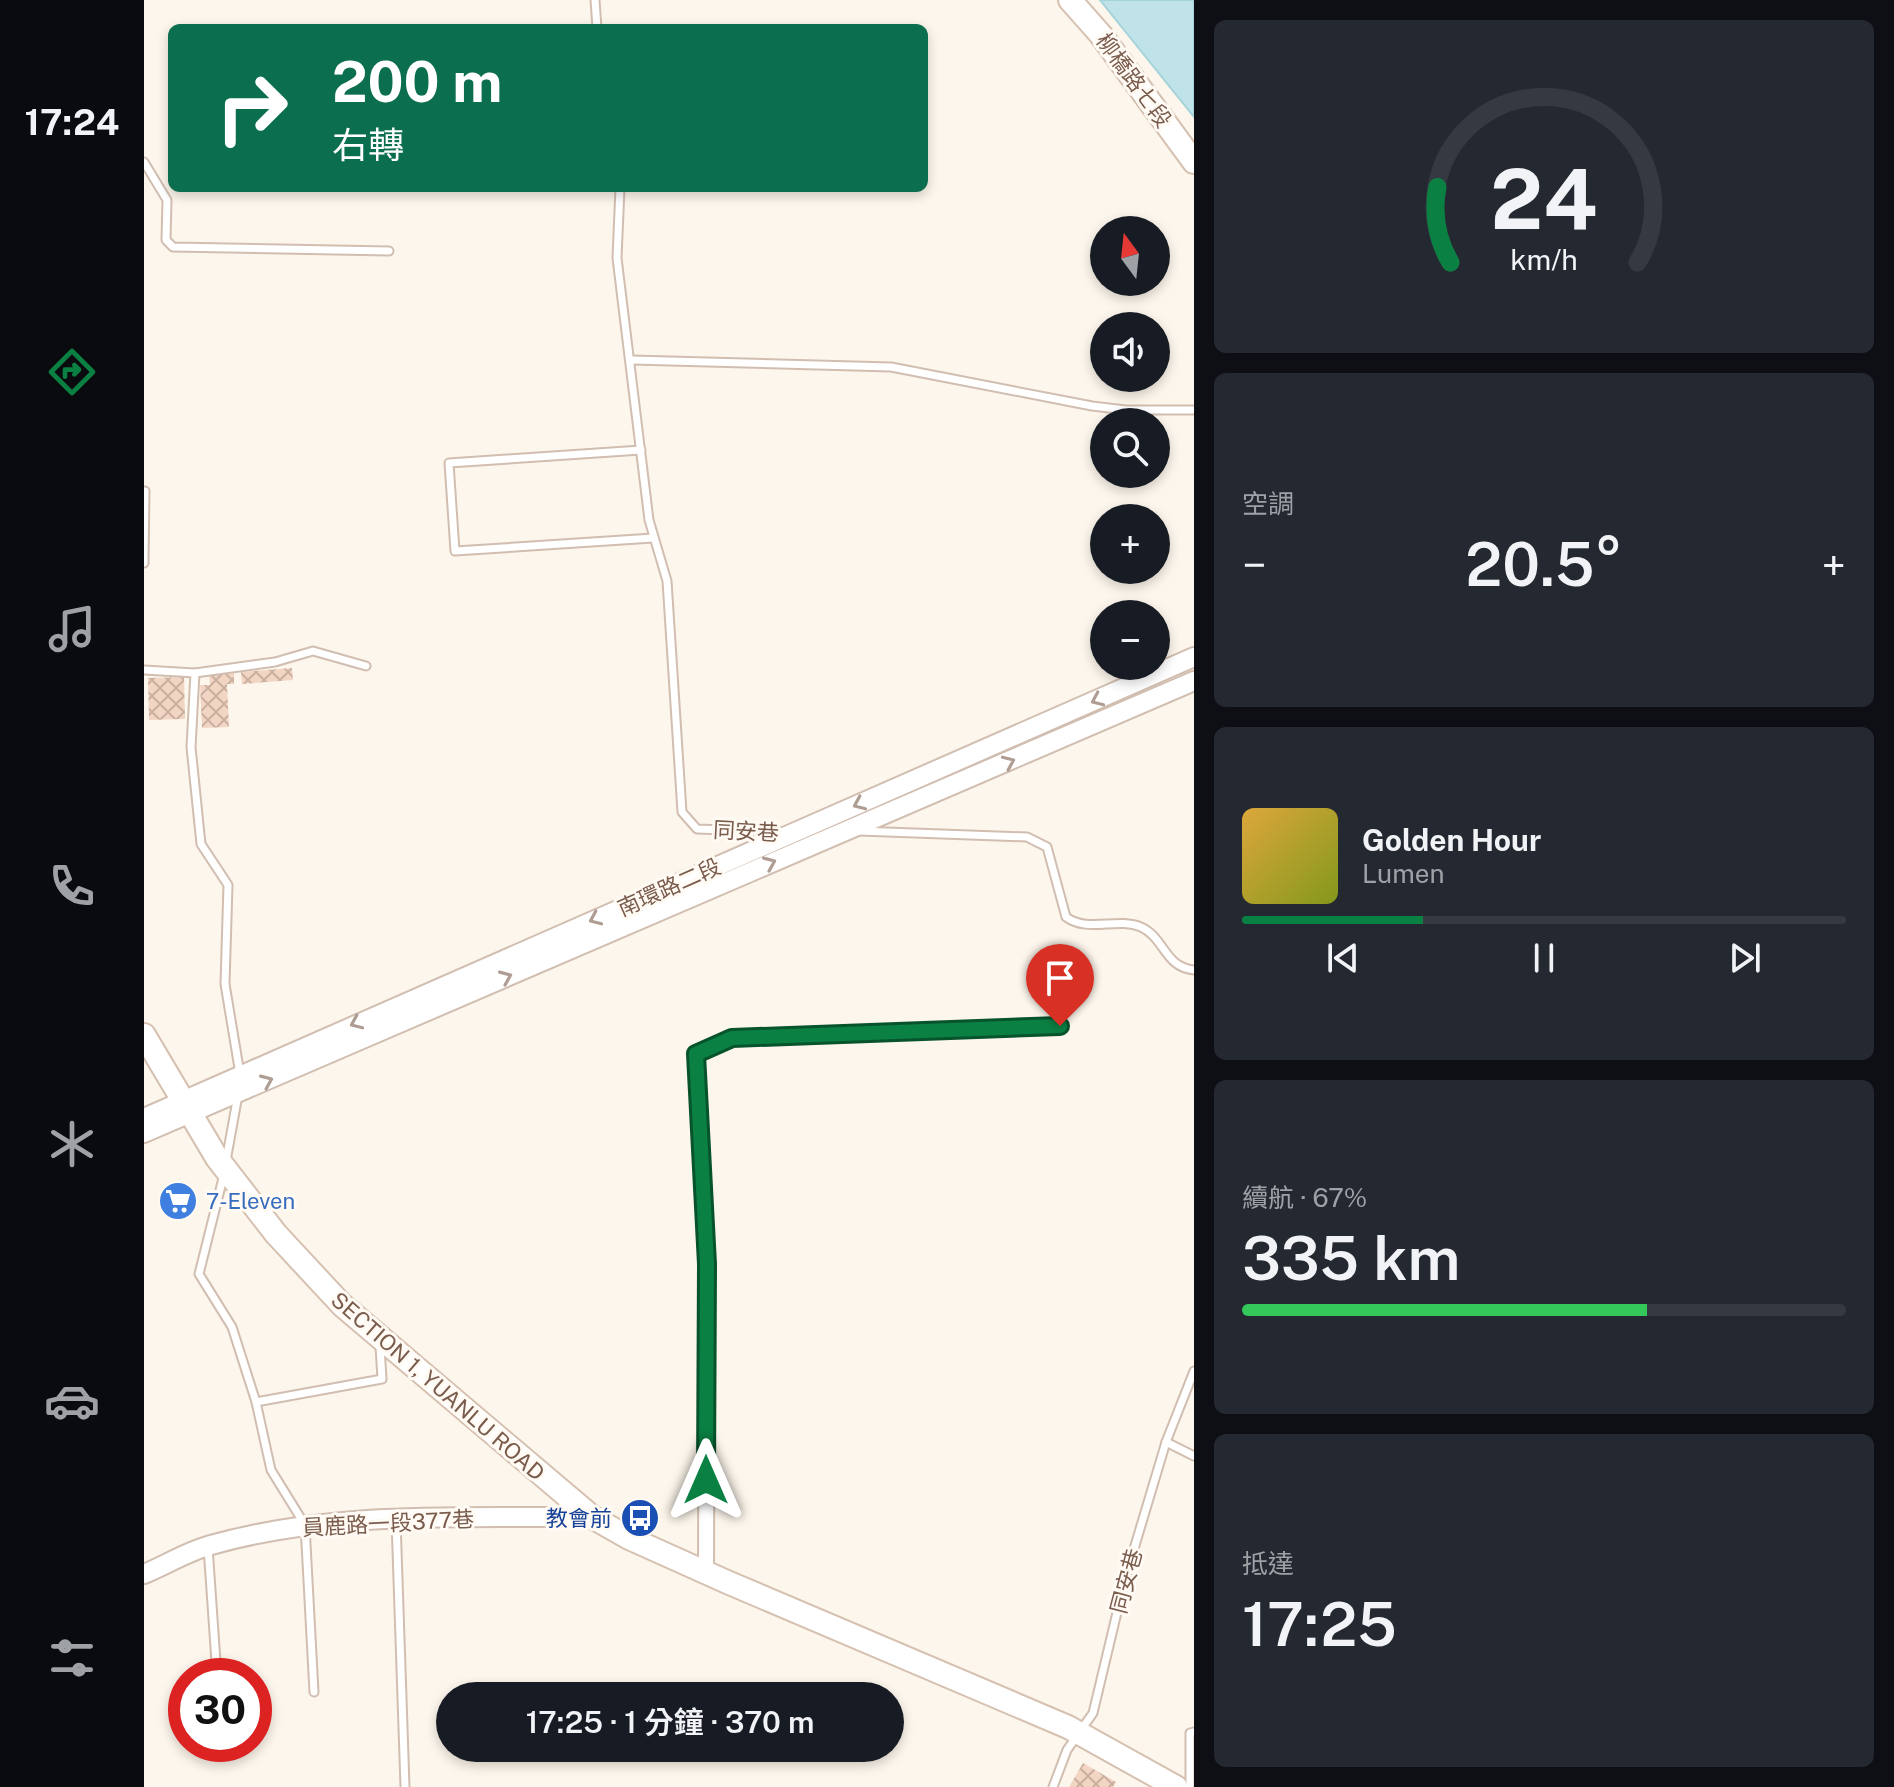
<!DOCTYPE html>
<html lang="zh-TW">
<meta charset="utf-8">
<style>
body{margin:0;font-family:"Public Sans","Noto Sans TC",sans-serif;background:#242831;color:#f1f3f6;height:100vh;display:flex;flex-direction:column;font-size:30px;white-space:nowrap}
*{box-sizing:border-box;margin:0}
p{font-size:26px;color:#9ea1a6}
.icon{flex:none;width:44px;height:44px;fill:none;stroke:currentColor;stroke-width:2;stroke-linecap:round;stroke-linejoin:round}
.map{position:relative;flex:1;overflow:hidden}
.drawer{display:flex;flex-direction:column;gap:20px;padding:20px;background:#0d0f14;width:700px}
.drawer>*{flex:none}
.guide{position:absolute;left:24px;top:24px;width:760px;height:168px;border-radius:12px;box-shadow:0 4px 12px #0003;background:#0b6e4f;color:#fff;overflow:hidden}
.needle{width:52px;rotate:345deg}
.fabs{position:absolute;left:946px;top:216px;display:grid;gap:16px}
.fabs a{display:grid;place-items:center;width:80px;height:80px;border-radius:50%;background:#171b24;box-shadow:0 4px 12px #0003;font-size:40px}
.speed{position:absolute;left:24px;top:1658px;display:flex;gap:16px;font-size:40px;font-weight:700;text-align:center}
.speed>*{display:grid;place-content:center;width:104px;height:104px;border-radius:50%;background:#171b24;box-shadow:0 4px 12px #0003;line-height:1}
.speed .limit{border:12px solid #d22;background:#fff;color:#111}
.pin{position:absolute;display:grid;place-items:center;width:68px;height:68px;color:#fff;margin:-82px -34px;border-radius:50% 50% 50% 0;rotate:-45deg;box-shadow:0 0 8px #0007}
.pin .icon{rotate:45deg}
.me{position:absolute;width:88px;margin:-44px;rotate:0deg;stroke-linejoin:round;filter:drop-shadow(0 0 6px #0008)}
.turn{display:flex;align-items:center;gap:28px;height:168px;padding:0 32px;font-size:36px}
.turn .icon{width:104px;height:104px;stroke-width:2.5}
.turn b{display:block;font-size:56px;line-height:68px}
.big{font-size:60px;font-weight:600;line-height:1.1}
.drawer .card{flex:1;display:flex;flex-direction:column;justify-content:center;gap:12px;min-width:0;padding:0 28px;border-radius:12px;background:#242831}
.drawer .dial{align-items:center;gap:0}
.dial svg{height:208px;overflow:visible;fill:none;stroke:#363941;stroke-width:7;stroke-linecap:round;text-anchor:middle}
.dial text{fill:#f1f3f6;stroke:none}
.song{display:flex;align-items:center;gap:24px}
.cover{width:96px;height:96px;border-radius:12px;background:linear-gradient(135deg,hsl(40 70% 55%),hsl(70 70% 35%))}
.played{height:8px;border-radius:4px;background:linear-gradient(90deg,#0b8043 30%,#363941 30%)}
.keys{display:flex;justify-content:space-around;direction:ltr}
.heat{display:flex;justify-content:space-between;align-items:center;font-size:44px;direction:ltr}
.charge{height:12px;border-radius:6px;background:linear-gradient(90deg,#34c759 67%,#363941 0)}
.trip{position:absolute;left:292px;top:1682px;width:468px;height:80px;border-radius:40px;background:#171b24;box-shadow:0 4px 12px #0003;font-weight:600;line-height:80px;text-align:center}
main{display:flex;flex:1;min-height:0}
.menu{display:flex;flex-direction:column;width:144px;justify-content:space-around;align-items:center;background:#090b0e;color:#9ea1a6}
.menu .icon{width:56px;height:56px}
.menu .on{color:#0b8043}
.menu b{font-size:36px;color:#f1f3f6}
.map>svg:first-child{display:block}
</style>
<main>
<nav class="menu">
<b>17:24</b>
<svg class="icon on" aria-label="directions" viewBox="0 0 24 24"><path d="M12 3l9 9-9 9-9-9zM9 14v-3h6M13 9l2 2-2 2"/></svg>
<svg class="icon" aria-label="music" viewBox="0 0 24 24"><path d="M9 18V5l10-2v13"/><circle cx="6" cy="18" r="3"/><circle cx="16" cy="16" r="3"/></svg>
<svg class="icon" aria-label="phone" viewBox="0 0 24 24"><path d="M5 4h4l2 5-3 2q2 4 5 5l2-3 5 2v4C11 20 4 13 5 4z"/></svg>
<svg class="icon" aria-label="climate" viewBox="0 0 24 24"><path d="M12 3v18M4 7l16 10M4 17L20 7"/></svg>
<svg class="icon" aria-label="car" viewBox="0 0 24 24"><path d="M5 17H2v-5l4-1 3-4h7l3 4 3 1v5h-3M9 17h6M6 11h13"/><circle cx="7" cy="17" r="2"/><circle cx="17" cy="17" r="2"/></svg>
<svg class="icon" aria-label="filters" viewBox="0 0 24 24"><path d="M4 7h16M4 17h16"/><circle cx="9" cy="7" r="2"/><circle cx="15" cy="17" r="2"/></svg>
</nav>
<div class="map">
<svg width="1050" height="1787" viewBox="0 0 1050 1787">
<defs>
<pattern id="building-cross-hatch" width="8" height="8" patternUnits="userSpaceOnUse" patternTransform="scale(2)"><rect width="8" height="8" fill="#f3d5c3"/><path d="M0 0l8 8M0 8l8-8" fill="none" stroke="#cab0a1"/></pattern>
</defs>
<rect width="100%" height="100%" fill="#fdf6ec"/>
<!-- water -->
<path fill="#bfe3e8" stroke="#a5d3da" stroke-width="2" d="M956,0H1050V117Z"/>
<!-- building -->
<g fill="url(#building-cross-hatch)">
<path d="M148,668L149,680L98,684L97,672Z"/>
<path d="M90,673V684H83L85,727L58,728L56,685H66L65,675Z"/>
<path d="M40,677L41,719L5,720L4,678Z"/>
<path d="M939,1763L972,1782L969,1787H925Z"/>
</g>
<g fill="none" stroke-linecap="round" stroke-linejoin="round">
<!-- service casing -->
<g stroke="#d1beb0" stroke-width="11">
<g id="service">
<path d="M451,0L453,28"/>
<path d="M0,162L23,200L22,240L29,247L245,251"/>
<path d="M476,188L473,258L505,520L523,581L538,812L553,829L635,832"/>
<path d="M488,360L747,367L948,406L982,410H1050"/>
<path d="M497,450L305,463L311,551L509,538"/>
<path d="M0,563L1,491"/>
<path d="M0,670L51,673L131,662L169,651L222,666"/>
<path d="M51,673L47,747L57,844L84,885L81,984L96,1074"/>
<path d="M715,831L883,837L903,847L922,917C944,933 973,917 997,927C1021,938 1020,967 1050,970"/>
<path d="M82,1161L94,1095"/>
<path d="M80,1174L55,1274L88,1327L112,1402L127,1470L161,1525L170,1692"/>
<path d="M112,1402L238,1379L236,1346"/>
<path d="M1022,1442L1050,1456"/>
<path d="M252,1520L261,1787"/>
<path d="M64,1547L73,1676"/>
<path d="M909,1787L923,1750L949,1713L981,1579L1022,1442L1050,1371"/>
<path d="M1046,1787V1733L1050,1732"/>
</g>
</g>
<!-- minor casing -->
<g stroke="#d1beb0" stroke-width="18">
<path id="minor" d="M562,1572L563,1264L552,1054L588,1038L916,1026"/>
</g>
<!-- tertiary casing -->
<g stroke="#d1beb0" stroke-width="22">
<g id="tertiary">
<path d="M0,1118L1050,657"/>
<path d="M0,1133L1050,681"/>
<path d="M0,1574C22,1565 44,1551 67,1545C191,1510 320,1518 448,1517"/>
</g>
</g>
<!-- secondary casing -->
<g stroke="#d6c0b0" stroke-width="26">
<g id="secondary">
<path d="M926,0L957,35L1050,162"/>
<path d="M0,1035L73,1158L132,1234L198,1305L448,1517L485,1538L583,1582L924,1727L1032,1787"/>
</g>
</g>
<!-- service -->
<use href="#service" stroke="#fff" stroke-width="7"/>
<!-- minor -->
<use href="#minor" stroke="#fff" stroke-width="14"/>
<!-- tertiary -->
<use href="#tertiary" stroke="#fff" stroke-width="18"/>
<!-- secondary -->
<use href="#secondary" stroke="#fff" stroke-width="22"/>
</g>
<!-- one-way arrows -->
<defs><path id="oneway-chevron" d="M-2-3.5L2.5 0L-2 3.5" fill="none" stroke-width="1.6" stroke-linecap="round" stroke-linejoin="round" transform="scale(2)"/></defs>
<g stroke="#af9d94">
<use href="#oneway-chevron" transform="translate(953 700) rotate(156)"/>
<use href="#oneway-chevron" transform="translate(865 762) rotate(-24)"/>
<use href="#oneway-chevron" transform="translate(715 804) rotate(156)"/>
<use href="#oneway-chevron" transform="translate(626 863) rotate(-23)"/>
<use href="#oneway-chevron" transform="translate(451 919) rotate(156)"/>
<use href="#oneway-chevron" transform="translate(362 977) rotate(-23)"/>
<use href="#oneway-chevron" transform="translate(212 1023) rotate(156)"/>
<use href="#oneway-chevron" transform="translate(123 1081) rotate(-23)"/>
</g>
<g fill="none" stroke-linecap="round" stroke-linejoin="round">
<!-- route casing -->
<g stroke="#07532c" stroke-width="20">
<path id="route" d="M562,1480L563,1264L552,1054L588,1038L916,1026"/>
</g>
<!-- route -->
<use href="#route" stroke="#0b8043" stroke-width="14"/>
</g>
<!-- icons -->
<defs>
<g id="supermarket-disc" transform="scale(2)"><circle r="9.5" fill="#3f7fe0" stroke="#fffaf3"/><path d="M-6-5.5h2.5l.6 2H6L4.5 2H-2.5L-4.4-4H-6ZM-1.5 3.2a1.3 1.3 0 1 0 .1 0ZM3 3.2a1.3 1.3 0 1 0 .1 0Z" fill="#fff"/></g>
<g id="bus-disc" transform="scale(2)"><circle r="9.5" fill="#1a4fb4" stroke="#fffaf3"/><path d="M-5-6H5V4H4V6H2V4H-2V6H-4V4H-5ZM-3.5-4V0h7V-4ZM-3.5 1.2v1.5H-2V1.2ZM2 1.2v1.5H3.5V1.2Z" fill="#fff"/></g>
</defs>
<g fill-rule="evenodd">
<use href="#supermarket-disc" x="34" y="1201"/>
<use href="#bus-disc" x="496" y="1518"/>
</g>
<g text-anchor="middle" stroke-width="6" stroke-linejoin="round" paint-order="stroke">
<!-- street labels -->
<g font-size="22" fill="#7a5c4d" stroke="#fffaf3">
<text transform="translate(990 80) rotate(54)" y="8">柳橋路七段</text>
<text transform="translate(602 831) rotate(3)" y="8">同安巷</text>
<text transform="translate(525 887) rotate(-24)" y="8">南環路二段</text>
<text transform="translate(294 1386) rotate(41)" y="8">SECTION 1, YUANLU ROAD</text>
<text transform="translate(244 1523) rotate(-3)" y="8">員鹿路一段377巷</text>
<text transform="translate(982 1581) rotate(-75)" y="8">同安巷</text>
</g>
<!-- shop labels -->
<g font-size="22" fill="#366cbe" stroke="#fffaf3" text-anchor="start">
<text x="62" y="1209">7-Eleven</text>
</g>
<!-- transit labels -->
<g font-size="22" fill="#164399" stroke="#fffaf3" text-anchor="end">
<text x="468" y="1526">教會前</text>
</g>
</g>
</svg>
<div class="fabs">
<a><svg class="needle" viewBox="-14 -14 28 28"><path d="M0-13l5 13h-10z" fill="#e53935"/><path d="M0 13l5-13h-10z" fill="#9ea1a6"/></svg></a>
<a><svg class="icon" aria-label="sound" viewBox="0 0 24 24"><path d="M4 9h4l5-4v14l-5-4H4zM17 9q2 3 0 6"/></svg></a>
<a><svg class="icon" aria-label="search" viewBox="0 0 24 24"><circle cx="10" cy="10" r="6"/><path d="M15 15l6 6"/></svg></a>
<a>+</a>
<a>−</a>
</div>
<div class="speed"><div class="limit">30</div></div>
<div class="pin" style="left:916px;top:1026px;background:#d93025"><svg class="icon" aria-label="arrive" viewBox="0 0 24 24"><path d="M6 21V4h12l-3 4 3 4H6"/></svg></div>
<svg class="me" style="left:562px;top:1480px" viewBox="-20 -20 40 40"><path d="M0-17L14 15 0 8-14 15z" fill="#0b8043" stroke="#fff" stroke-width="4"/></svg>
<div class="trip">17:25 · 1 分鐘 · 370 m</div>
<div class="guide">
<div class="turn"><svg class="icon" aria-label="right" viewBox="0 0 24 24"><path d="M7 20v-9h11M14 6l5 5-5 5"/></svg><div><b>200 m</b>右轉</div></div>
</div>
</div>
<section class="drawer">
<div class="card dial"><svg viewBox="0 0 100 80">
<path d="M14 69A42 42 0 1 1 86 69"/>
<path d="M14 69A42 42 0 0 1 9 40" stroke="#0b8043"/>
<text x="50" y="56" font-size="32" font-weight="700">24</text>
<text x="50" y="72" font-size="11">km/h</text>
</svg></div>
<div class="card"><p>空調</p>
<div class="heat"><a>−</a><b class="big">20.5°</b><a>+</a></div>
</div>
<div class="card">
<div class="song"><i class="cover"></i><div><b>Golden Hour</b><p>Lumen</p></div></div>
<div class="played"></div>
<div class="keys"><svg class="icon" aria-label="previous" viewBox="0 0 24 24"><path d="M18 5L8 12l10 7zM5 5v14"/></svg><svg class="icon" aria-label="pause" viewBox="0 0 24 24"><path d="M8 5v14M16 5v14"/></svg><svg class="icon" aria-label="next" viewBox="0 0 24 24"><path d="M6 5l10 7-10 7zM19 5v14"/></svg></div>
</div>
<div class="card"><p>續航 · 67%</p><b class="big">335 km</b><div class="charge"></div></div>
<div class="card"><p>抵達</p><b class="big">17:25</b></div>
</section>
</main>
